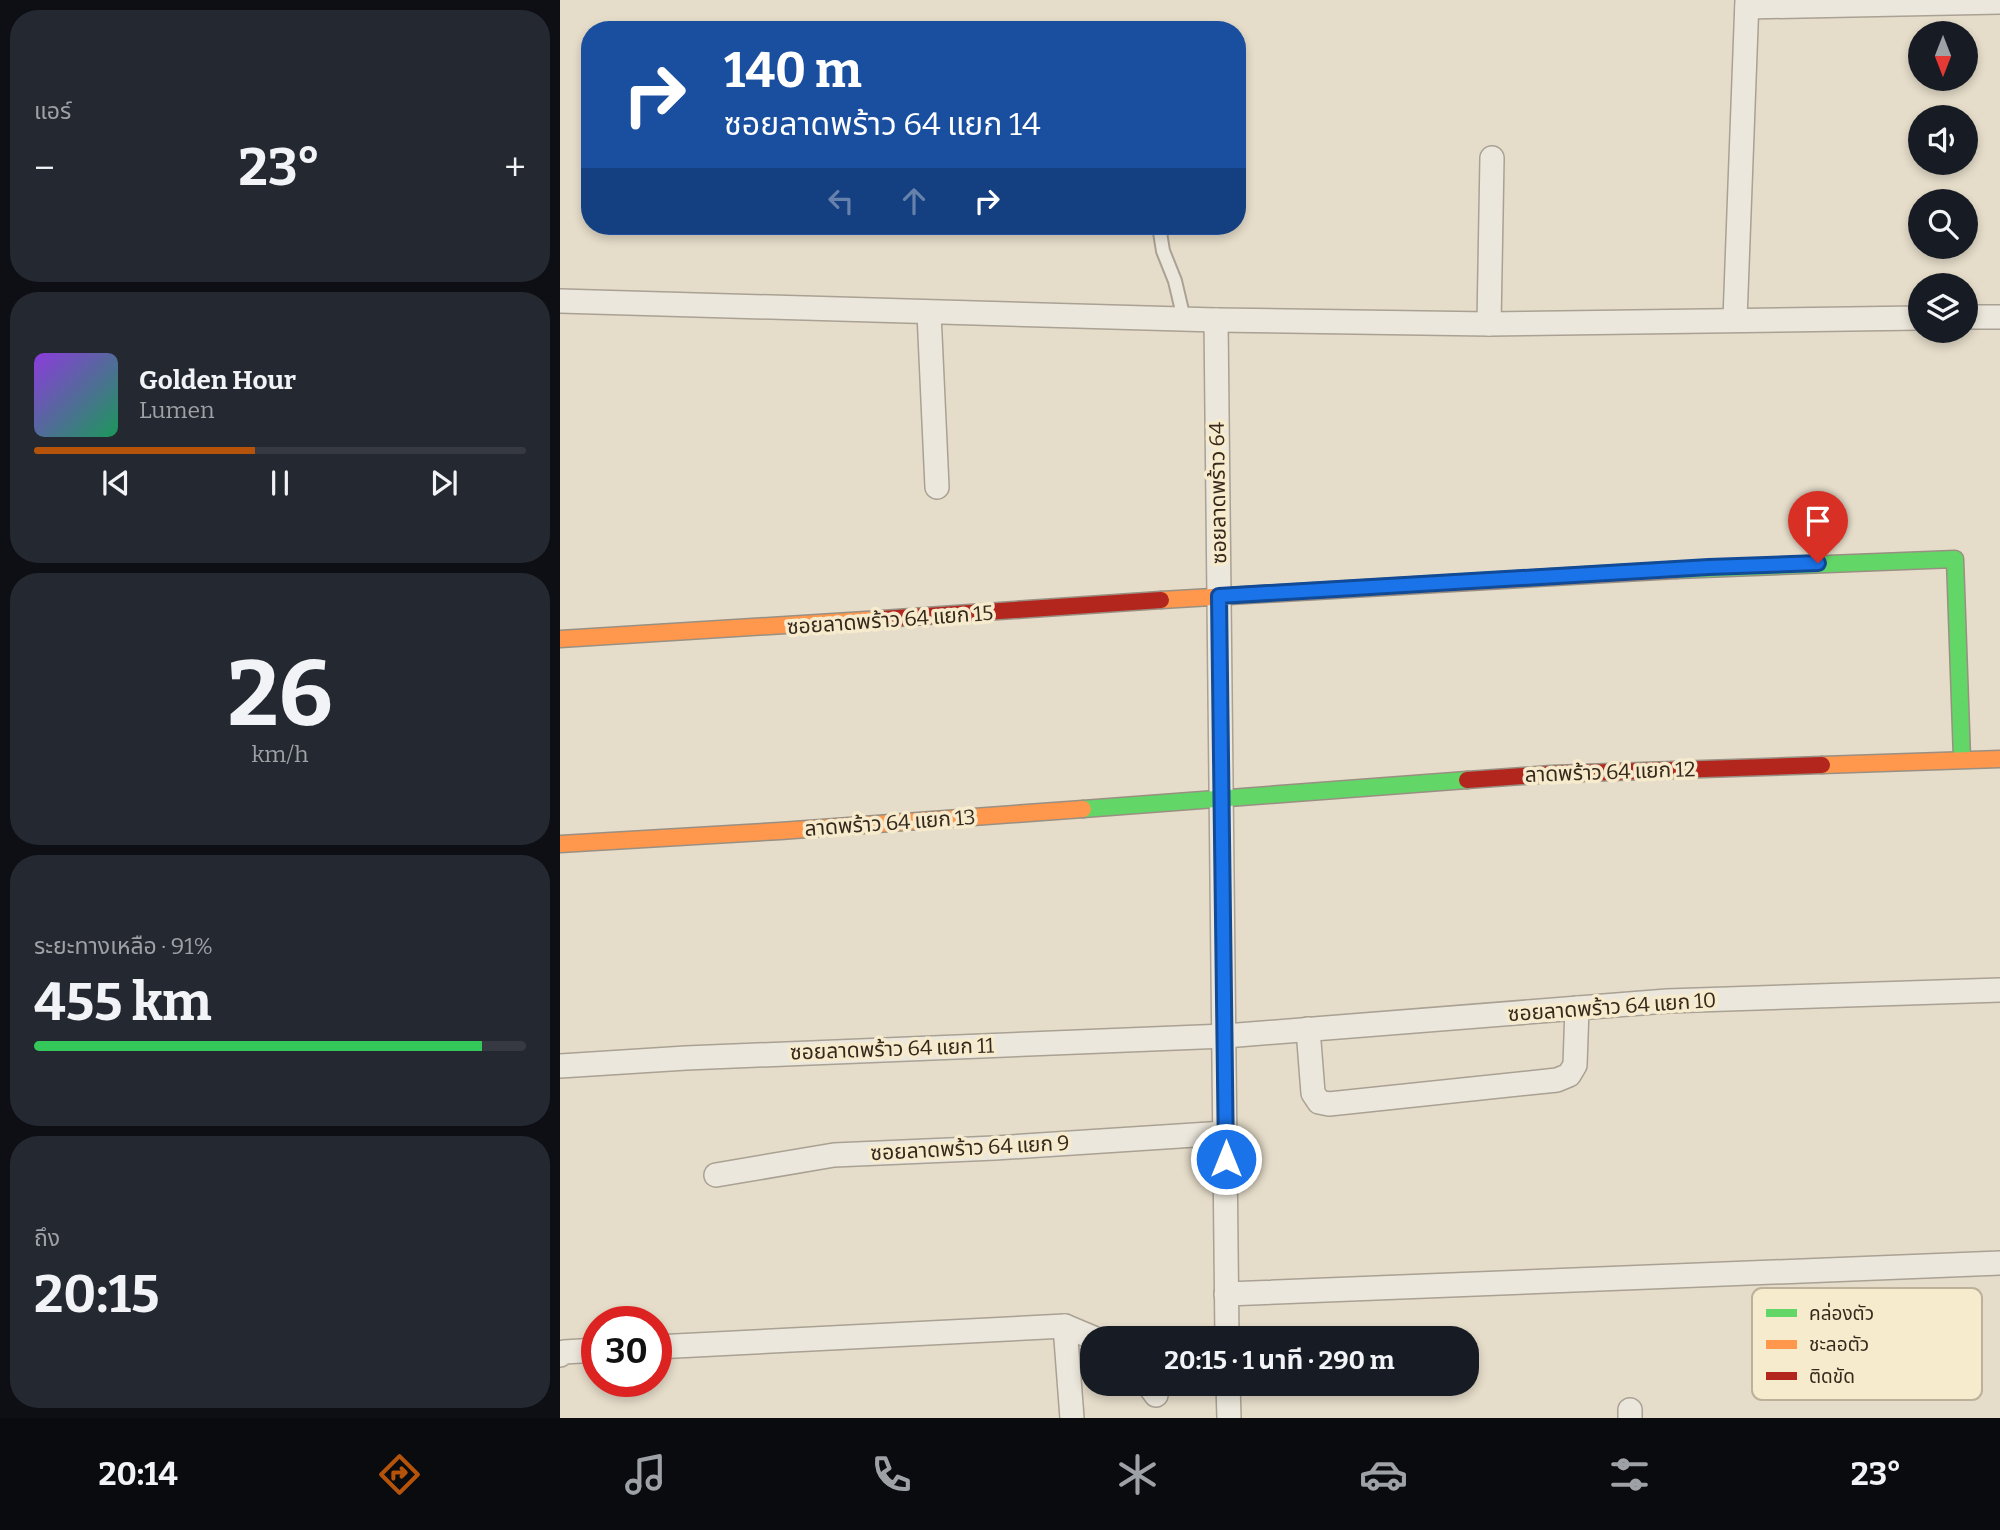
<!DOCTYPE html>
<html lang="th">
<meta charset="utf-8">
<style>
body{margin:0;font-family:Bitter,"Noto Sans Thai",serif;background:#242831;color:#f1f3f6;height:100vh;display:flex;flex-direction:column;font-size:26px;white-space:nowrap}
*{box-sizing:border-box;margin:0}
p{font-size:23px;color:#9ea1a6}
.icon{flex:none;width:38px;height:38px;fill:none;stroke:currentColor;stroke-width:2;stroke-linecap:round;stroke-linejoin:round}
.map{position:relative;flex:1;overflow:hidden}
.side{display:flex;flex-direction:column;gap:10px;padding:10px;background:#0d0f14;width:560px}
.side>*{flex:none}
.guide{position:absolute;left:21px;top:21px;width:665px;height:214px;border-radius:28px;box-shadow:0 4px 10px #0003;background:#1a4fa0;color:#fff;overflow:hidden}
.needle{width:46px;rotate:180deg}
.controls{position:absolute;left:1348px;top:21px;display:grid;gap:14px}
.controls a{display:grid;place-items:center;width:70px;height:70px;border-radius:50%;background:#171b24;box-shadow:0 4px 10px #0003;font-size:35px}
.speed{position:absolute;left:21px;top:1306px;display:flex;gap:14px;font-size:35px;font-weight:700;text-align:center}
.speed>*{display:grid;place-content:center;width:91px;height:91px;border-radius:50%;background:#171b24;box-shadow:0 4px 10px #0003;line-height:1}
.speed .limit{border:10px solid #d22;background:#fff;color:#111}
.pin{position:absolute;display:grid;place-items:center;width:60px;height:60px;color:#fff;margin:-72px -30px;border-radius:50% 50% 50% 0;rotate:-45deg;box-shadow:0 0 7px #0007}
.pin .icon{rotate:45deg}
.me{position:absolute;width:77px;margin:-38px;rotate:0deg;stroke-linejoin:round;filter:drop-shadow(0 0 5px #0008)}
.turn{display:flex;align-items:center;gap:24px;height:147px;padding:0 28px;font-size:32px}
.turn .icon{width:91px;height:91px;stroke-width:2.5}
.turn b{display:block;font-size:49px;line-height:60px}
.lanes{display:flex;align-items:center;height:66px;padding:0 28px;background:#0003;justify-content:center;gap:35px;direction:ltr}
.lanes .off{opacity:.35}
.big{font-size:52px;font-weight:700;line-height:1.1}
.side .widget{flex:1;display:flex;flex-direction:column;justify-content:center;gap:10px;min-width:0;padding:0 24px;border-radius:28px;background:#242831}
.side .dial{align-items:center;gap:0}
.dial b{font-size:91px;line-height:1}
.song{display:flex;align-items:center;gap:21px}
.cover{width:84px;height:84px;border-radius:10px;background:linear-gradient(135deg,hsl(270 70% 55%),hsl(150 70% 35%))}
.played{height:7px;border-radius:4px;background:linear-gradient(90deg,#b45309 45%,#363941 45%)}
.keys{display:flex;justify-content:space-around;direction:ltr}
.heat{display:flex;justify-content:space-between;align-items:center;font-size:38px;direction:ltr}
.charge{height:10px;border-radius:5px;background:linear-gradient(90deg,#34c759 91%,#363941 0)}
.trip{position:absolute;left:520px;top:1326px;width:399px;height:70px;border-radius:28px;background:#171b24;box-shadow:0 4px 10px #0003;font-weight:700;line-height:70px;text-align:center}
.dock{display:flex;height:112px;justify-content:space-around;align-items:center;background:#090b0e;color:#9ea1a6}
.dock .icon{width:49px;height:49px}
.dock .current{color:#b45309}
.dock b{font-size:32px;color:#f1f3f6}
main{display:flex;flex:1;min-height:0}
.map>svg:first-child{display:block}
</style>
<main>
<section class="side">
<div class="widget"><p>แอร์</p>
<div class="heat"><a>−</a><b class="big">23°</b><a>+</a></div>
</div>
<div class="widget">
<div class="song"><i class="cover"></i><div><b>Golden Hour</b><p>Lumen</p></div></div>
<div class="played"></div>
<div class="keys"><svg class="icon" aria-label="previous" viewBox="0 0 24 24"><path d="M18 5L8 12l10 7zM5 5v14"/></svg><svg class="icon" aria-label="pause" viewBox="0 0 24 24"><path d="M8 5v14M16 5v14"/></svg><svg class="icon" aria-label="next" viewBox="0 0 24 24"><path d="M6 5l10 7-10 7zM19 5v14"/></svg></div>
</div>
<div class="widget dial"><b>26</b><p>km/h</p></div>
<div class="widget"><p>ระยะทางเหลือ · 91%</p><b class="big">455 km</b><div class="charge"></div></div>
<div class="widget"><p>ถึง</p><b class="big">20:15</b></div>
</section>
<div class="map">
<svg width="1440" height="1418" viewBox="0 0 1440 1418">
<rect width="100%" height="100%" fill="#e5dcc9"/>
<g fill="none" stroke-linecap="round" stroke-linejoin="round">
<!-- lane casing -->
<g stroke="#a9a193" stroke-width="16">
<path id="lane" d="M599,226L603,251L615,281L624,319"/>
</g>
<!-- street casing -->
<g stroke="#a9a193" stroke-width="26">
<g id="street">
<path d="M1187,7L1440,2"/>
<path d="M0,301L656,320L929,324L1360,318"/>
<path d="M369,313L377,487"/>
<path d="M1405,317H1440"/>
<path d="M1175,319L1187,0"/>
<path d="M656,320L667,1339"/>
<path d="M929,324L932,158"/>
<path d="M748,1029L753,1093L759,1102L769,1104L997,1080L1009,1075L1015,1065L1017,1008"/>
<path d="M0,1066L126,1058L665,1036L1107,1001L1440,990"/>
<path d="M156,1175L274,1155L435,1148L665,1133"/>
<path d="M666,1294L1440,1263"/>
<path d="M505,1326L512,1418"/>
<path d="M96,1347L505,1326L536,1339"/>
<path d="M0,1355L4,1352L37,1350"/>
<path d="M588,1384L596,1395"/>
<path d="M668,1384L669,1418"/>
<path d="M1070,1410V1418"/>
</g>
</g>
<!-- fast casing -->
<g stroke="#999083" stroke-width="19">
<g id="fast">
<path d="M1116,570L1395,559L1402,759"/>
<path d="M523,809L907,780"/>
</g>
</g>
<!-- slow casing -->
<g stroke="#999083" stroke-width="19">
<g id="slow">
<path d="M601,600L1116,570"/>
<path d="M0,639L322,619"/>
<path d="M1262,765L1440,759"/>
<path d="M0,844L220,831L523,809"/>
</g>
</g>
<!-- jam casing -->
<g stroke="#999083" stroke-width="19">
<g id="jam">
<path d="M322,619L601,600"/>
<path d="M907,780L991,774L1262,765"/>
</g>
</g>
<!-- lane -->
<use href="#lane" stroke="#ece7dc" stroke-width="12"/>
<!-- street -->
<use href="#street" stroke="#ece7dc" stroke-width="23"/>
<!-- fast -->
<use href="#fast" stroke="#63d668" stroke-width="16"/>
<!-- slow -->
<use href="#slow" stroke="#ff974d" stroke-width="16"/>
<!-- jam -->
<use href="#jam" stroke="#b3261e" stroke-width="16"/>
</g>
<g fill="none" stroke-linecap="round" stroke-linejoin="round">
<!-- route casing -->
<g stroke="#114b97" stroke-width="18">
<path id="route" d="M666,1159L659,596L1149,567L1258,563"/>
</g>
<!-- route -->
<use href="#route" stroke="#1a73e8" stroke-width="12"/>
</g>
<g text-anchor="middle" stroke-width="7" stroke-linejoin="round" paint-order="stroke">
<!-- street labels -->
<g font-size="21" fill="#37291c" stroke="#f7ebce">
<text transform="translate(658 493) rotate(-91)" y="7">ซอยลาดพร้าว 64</text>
<text transform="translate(330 620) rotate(-4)" y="7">ซอยลาดพร้าว 64 แยก 15</text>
<text transform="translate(1050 772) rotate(-2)" y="7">ลาดพร้าว 64 แยก 12</text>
<text transform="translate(330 823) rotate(-4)" y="7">ลาดพร้าว 64 แยก 13</text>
<text transform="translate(1052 1007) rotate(-4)" y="7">ซอยลาดพร้าว 64 แยก 10</text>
<text transform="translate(332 1049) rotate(-2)" y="7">ซอยลาดพร้าว 64 แยก 11</text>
<text transform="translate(410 1148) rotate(-3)" y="7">ซอยลาดพร้าว 64 แยก 9</text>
</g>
</g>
<!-- legend -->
<rect x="1192" y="1288" width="230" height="112" rx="10" fill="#f7ebce" stroke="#bdb199" stroke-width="2"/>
<rect x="1206" y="1309" width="31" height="8" fill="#63d668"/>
<rect x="1206" y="1340" width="31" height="9" fill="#ff974d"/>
<rect x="1206" y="1372" width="31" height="8" fill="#b3261e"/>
<g font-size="19" fill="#37291c">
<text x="1249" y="1320">คล่องตัว</text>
<text x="1249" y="1351">ชะลอตัว</text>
<text x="1249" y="1383">ติดขัด</text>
</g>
</svg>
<div class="controls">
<a><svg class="needle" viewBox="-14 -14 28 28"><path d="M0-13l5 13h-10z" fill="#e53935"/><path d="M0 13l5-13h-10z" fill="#9ea1a6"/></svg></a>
<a><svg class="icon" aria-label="sound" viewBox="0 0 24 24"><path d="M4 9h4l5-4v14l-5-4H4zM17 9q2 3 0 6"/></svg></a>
<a><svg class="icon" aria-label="search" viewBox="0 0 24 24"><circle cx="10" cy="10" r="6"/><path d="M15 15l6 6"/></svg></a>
<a><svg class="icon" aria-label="layers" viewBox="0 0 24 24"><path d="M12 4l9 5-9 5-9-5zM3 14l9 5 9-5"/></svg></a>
</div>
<div class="speed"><div class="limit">30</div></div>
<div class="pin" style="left:1258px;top:563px;background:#d93025"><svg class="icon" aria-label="arrive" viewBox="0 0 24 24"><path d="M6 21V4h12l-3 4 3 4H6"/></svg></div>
<svg class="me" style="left:666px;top:1159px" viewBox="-20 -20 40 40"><circle r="17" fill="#1a73e8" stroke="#fff" stroke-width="3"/><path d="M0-11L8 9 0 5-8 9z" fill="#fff"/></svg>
<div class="trip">20:15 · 1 นาที · 290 m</div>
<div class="guide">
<div class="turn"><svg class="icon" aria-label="right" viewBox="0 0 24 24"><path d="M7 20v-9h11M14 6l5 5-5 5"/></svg><div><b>140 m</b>ซอยลาดพร้าว 64 แยก 14</div></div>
<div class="lanes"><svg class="icon off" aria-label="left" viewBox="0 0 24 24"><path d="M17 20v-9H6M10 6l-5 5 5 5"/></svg><svg class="icon off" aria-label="ahead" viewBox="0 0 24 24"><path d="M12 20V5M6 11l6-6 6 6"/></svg><svg class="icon" aria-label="right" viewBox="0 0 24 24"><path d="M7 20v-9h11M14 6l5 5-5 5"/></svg></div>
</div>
</div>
</main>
<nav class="dock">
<b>20:14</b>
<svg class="icon current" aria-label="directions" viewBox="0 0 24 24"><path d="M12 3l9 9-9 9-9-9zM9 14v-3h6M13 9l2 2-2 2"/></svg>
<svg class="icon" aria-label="music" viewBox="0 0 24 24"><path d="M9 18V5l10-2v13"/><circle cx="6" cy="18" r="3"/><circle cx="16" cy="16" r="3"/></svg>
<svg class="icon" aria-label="phone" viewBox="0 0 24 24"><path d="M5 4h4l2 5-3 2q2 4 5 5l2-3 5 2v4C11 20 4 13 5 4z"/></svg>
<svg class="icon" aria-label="climate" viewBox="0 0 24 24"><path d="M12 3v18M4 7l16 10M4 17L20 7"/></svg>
<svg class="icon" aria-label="car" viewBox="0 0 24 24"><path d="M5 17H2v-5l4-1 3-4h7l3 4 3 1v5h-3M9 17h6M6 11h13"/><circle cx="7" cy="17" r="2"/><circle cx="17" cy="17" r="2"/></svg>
<svg class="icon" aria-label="filters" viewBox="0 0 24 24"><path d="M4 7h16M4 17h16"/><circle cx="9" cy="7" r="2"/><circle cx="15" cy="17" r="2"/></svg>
<b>23°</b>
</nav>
